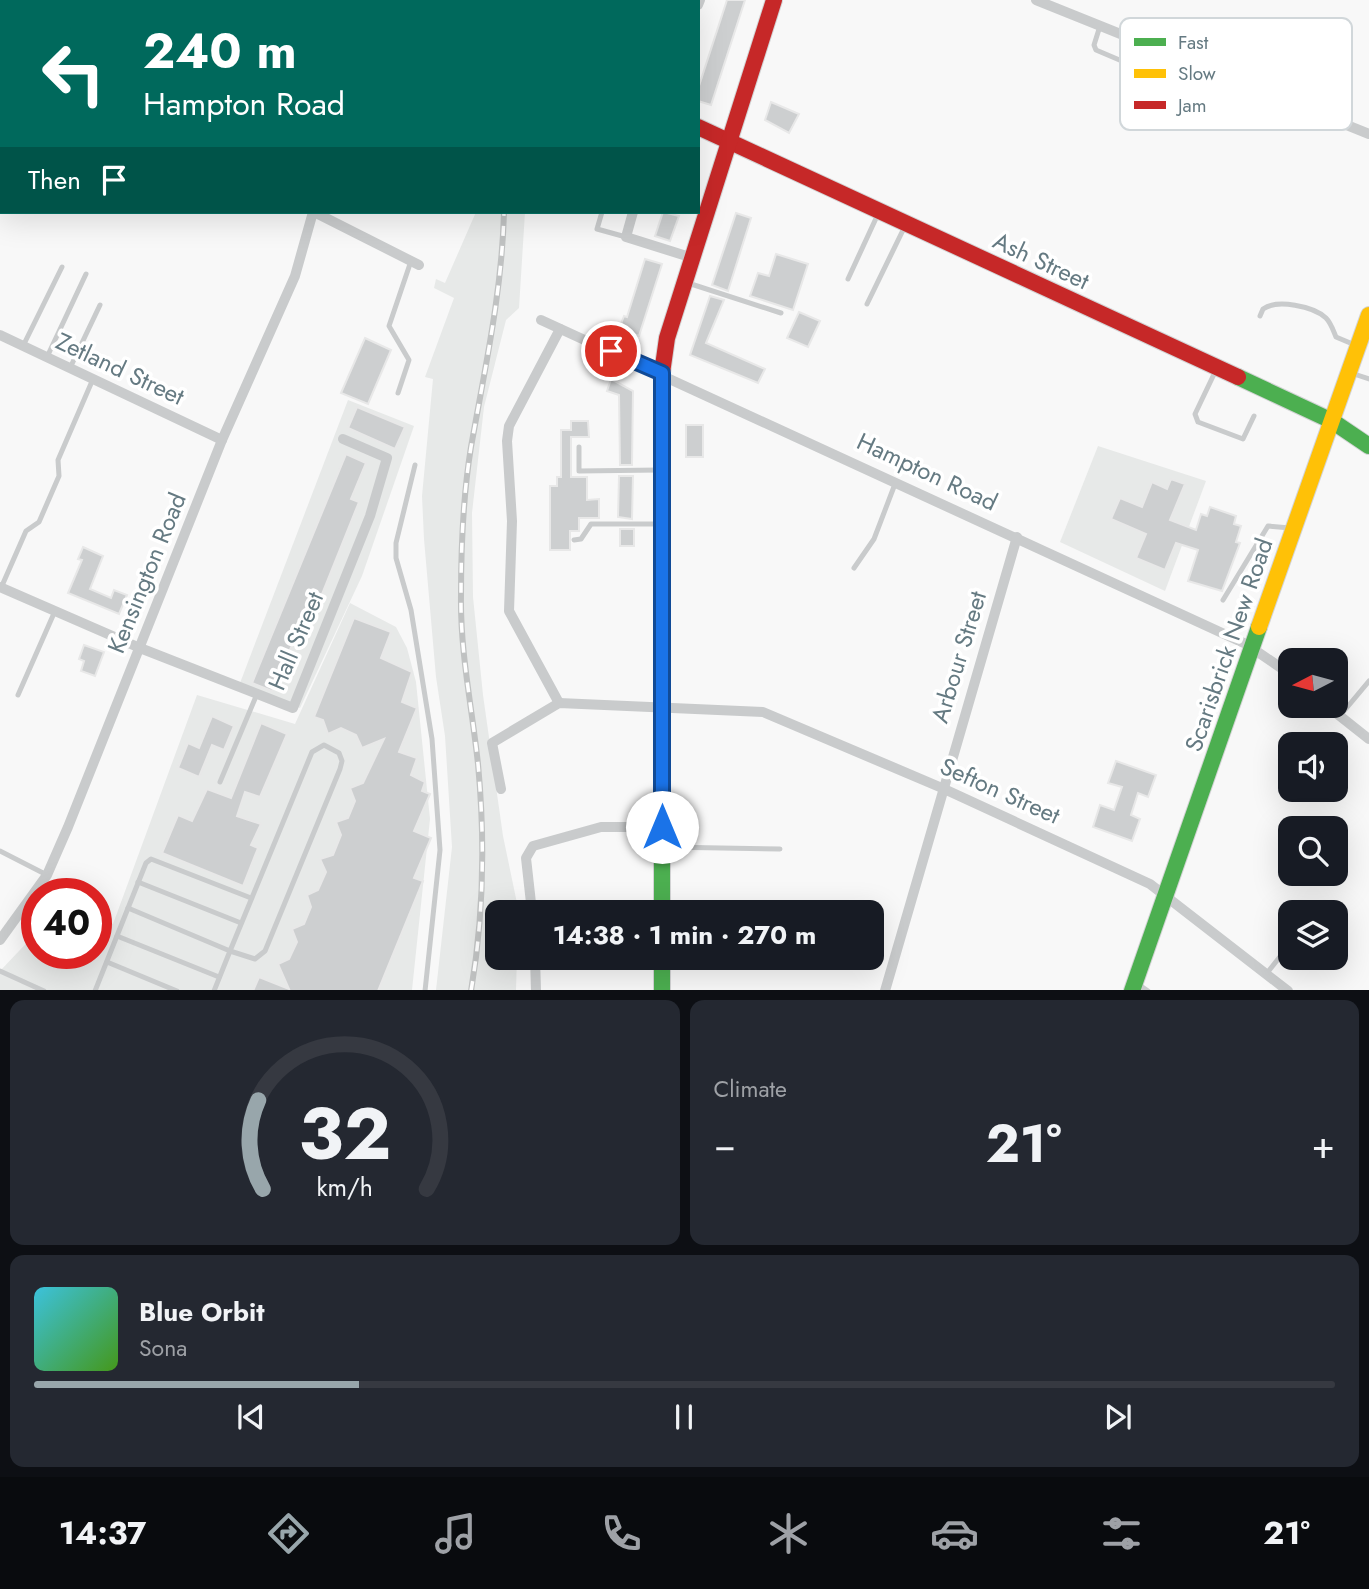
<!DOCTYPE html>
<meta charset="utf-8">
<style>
body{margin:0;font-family:Jost,sans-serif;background:#242831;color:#f1f3f6;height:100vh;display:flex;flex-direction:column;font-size:26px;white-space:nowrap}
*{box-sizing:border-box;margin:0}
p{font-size:23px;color:#9ea1a6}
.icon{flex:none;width:38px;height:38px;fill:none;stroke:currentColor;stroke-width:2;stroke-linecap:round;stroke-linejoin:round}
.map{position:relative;height:990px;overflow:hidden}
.details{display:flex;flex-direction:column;gap:10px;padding:10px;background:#0d0f14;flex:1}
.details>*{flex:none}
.banner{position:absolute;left:0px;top:0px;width:700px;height:214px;box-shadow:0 7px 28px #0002;background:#00695c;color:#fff;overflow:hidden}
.needle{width:46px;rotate:264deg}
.fabs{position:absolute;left:1278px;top:648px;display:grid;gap:14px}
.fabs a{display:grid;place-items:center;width:70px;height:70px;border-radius:14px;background:#171b24;box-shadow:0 7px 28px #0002;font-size:35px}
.speed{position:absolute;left:21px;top:878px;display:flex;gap:14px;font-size:35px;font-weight:700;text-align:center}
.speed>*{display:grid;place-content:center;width:91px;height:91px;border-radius:50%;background:#171b24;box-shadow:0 7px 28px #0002;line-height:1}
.speed .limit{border:10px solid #d22;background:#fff;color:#111}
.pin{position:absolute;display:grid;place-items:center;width:60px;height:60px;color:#fff;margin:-30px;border:4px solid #fff;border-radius:50%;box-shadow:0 2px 7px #0007}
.me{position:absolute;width:77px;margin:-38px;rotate:0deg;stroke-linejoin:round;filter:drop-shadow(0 0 5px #0008)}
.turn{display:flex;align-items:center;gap:24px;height:147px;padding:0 28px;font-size:32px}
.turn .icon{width:91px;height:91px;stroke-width:2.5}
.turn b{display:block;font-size:49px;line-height:60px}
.then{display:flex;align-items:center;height:66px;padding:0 28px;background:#0003;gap:14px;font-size:26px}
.big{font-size:52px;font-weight:700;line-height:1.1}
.details .widget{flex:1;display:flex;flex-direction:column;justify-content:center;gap:10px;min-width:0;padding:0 24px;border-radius:14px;background:#242831}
.details .dial{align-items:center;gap:0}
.dial svg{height:182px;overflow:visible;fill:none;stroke:#363941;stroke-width:7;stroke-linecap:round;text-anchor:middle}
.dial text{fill:#f1f3f6;stroke:none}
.song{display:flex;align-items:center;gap:21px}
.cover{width:84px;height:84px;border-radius:10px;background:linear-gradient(135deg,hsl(190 70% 55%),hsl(100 70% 35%))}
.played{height:7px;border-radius:4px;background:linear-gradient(90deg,#98a6ab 25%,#363941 25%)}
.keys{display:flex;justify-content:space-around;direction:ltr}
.heat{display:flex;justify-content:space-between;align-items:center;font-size:38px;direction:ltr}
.details .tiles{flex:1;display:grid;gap:10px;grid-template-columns:1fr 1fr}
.widget:last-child{grid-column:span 2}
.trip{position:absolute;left:485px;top:900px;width:399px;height:70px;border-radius:14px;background:#171b24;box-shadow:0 7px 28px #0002;font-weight:700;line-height:70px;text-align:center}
.tabs{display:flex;height:112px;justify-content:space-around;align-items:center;background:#090b0e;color:#9ea1a6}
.tabs .icon{width:49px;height:49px}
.tabs .current{color:#98a6ab}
.tabs b{font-size:32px;color:#f1f3f6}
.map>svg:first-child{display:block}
</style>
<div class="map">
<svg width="1369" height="991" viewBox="0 0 1369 991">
<rect width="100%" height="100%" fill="#f8f8f8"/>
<!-- built -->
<g fill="#e7e9e8">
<path d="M476,212H525L519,308L506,320L484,407L472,513L473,597L483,695L503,836L518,908V912H497V957H517L516,990H436L452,847L445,736L436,677L424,539L422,496L433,379L425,377L454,298L434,288L436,279L445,283Z"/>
<path d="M348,400L414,426L362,576L300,708L240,683Z"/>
<path d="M1098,446L1206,481L1165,591L1060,542Z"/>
<path d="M350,603L396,627L407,648L416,682L430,819L412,990L0,991V971L37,932V954H96V918L113,924L197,695L295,724Z"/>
</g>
<!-- building -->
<g fill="#cdcfd0" stroke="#e8e8e8" stroke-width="2">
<path d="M727,0H745L711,105L698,101V89Z"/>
<path d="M771,102L799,114L789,133L765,120Z"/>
<path d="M663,212L679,216L670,241L655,236Z"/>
<path d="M736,213L751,218L728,291L712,285Z"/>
<path d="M776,254L808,264L793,310L750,296L758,273L769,276Z"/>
<path d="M645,259L662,264L639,336L619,329L624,316L627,317Z"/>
<path d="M710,296L724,300L706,343L765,369L758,383L690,355Z"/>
<path d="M799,312L820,321L808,347L787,338Z"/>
<path d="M365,338L391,350L368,404L341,393Z"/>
<path d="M611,379L633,391L632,465H620L619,395L607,391Z"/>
<path d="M357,407L405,427L395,449L348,428Z"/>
<path d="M571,421H588L589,437H571V477H587V500L599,499V518H579V531H570V550H550V486H557V477H561V430H571Z"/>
<rect x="686" y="425" width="17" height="32"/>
<path d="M346,454L366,463L351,499L359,502L316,609L309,606L272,691L252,683Z"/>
<path d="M619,476H633L632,519L618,517Z"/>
<path d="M1171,479L1185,484L1170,520L1196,530L1201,514L1207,516L1210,507L1236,516L1234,524L1241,526L1236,542L1240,543L1222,591L1188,581L1198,550L1176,543L1165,570L1136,558L1146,534L1111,519L1120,498L1142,507L1152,482L1167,489Z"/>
<rect x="620" y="529" width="14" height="17"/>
<path d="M83,547L103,556L90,589L111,598L114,590L127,595L119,614L68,593L82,560L78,559Z"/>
<path d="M354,618L391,632L381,658L412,672L402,702L417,708L399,752L417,758L411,775L425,782L422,791L430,794L414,831L431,838L414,878L423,881L378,991H253L259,977L289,989L278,964L289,959L297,942L292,929L304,924L311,907L307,895L318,890L326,872L320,859L333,855L341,835L336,822L348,818L355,801L350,788L363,783L384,739L362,748L356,735L341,728L328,734L323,720L314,717Z"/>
<path d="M84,645L104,652L95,676L81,671L84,661L79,659Z"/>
<path d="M212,716L234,726L224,750L212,745L199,777L178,768L188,743L199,748Z"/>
<path d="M261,723L287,734L260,797L245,792L237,816L261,824L251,845L258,848L243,886L162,853L178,815L192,821L207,789L231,798Z"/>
<path d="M1116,761L1156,775L1148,797L1138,793L1131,815L1140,819L1132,841L1093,827L1100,805L1114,810L1122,787L1108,783Z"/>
</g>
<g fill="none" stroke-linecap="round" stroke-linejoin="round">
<!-- fast casing -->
<g stroke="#d3d4d5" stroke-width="18">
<g id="fast">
<path d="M56,0V2"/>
<path d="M1238,377L1332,421L1369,446"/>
<path d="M662,518V912"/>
<path d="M662,957V991"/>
<path d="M1132,991L1259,627"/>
</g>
</g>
<!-- slow casing -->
<g stroke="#d3d4d5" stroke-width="18">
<g id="slow">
<path d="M437,0L440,2"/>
<path d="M0,166L2,161"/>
<path d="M1259,627L1369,315"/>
</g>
</g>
<!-- jam casing -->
<g stroke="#d3d4d5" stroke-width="18">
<g id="jam">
<path d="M698,127L1238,377"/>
<path d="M662,518V373L667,338L774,0"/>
</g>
</g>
<!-- lane -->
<g stroke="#c9cbcc" stroke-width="5">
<path d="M315,2L316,0"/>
<path d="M1100,26L1094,45L1096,50L1136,67"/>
<path d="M602,212L597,229L626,237"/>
<path d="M848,279L878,214"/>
<path d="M688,283L781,313"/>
<path d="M867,304L905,226"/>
<path d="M1260,316L1263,309C1277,299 1313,306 1326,318C1331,323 1333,330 1336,337L1355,345"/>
<path d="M23,346L62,267"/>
<path d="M47,357L86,274"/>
<path d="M70,368L100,305"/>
<path d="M1216,370L1195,414L1198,422L1243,439L1254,416"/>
<path d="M1351,373L1369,379"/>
<path d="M398,393L409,360L389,326L411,261"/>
<path d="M579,447V471L659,470"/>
<path d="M415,465L396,543V558L411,610L432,739L440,850L425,991"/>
<path d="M574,540L581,539L591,524H659"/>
<path d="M854,568L874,539L895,484"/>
<path d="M1,588L26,531L39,522L59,476L58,460L93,379"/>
<path d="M1223,600L1268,526L1290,528"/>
<path d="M18,695L55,611"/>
<path d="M1339,717L1369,681"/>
<path d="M220,782L257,694"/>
<path d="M665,847L780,849"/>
<path d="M0,851L47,875"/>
<path d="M138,882L241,923"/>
<path d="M128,908L230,951L312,752L324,745L339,753L342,761L340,769L265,951L255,959L230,951L214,991"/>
<path d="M117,936L219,977"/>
<path d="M107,962L177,991"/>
<path d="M0,971L44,991"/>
<path d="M1267,973L1290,944"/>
<path d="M1138,984L1148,991"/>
<path d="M95,991L146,863L151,859L251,898"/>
</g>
<!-- street -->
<g stroke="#c9cbcc" stroke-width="10">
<path d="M518,0L519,2"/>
<path d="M612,0L616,2"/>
<path d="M1036,0L1369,134"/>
<path d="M393,2L394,0"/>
<path d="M629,2L630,0"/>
<path d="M698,5L700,0"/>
<path d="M0,69L2,70"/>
<path d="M314,212L419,265"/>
<path d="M633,212L626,237L693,258"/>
<path d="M541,320L1246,644L1290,674"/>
<path d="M0,335L222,440"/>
<path d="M0,587L140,648L293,708L370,516L387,458L343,439"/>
<path d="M559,703L509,611L512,521L507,441L509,426L560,329"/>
<path d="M1326,705L1369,739"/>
<path d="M501,789L492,743L559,703L763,712L942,788L1150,884L1288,991"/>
<path d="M532,912L526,858L533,846L601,827H662"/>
<path d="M0,940L47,875L68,827L222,440L295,276L313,212"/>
<path d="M535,957L536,991"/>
<path d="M885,991L1017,537"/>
</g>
<!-- fast -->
<use href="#fast" stroke="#4caf50" stroke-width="16"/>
<!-- slow -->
<use href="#slow" stroke="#ffc107" stroke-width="16"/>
<!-- jam -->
<use href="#jam" stroke="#c62828" stroke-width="16"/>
<!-- rail casing -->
<g stroke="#c0c2c2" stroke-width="6">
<g id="rail">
<path d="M473,0L474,2"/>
<path d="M495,0L496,2"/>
<path d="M471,991C484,915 485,839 478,764C472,707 460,652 461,595C461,546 463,496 471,447C485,368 502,292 504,212"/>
</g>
</g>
<!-- rail -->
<use href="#rail" stroke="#fff" stroke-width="3.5" stroke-dasharray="10" stroke-linecap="butt"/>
</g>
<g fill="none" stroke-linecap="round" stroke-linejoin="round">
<!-- route casing -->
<g stroke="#114b97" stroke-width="18">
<path id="route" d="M611,351L662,373V827"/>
</g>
<!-- route -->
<use href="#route" stroke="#1a73e8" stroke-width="12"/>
</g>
<g text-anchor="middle" stroke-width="7" stroke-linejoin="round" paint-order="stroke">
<!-- street labels -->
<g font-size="24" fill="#657a82" stroke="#fff">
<text transform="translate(1041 261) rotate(25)" y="8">Ash Street</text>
<text transform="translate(120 369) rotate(25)" y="8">Zetland Street</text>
<text transform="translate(927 472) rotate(25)" y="8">Hampton Road</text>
<text transform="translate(147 573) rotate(-68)" y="8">Kensington Road</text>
<text transform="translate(296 641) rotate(-67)" y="8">Hall Street</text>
<text transform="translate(1229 645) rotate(-71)" y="8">Scarisbrick New Road</text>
<text transform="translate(959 657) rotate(-73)" y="8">Arbour Street</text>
<text transform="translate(1000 791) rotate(24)" y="8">Sefton Street</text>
</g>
</g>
<!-- legend -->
<rect x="1120" y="18" width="232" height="112" rx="10" fill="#fff" stroke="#d1d7da" stroke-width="2"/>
<rect x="1134" y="38" width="32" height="8" fill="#4caf50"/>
<rect x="1134" y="69" width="32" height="9" fill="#ffc107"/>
<rect x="1134" y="101" width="32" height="8" fill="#c62828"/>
<g font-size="19" fill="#657a82">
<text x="1178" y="49">Fast</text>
<text x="1178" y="80">Slow</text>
<text x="1178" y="112">Jam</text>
</g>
</svg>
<div class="fabs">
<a><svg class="needle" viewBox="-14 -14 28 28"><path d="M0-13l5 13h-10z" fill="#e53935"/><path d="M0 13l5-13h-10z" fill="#9ea1a6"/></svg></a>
<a><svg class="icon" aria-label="sound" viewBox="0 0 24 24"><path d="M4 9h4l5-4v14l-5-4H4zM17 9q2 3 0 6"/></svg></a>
<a><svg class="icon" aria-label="search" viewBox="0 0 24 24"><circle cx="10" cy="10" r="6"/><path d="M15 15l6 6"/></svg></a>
<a><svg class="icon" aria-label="layers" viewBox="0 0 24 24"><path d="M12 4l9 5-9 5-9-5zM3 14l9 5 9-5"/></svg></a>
</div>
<div class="speed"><div class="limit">40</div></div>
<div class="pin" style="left:611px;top:351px;background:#d93025"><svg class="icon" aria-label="arrive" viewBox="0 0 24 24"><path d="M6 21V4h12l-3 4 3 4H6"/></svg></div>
<svg class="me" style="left:662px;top:827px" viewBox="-20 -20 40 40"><circle r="19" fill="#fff"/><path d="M0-13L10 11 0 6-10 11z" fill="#1a73e8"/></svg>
<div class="trip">14:38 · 1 min · 270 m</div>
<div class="banner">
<div class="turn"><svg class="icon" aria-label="left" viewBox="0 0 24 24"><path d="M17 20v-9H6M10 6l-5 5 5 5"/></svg><div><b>240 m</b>Hampton Road</div></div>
<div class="then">Then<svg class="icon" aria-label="arrive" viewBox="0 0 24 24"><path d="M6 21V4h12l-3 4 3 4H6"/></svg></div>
</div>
</div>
<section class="details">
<div class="tiles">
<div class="widget dial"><svg viewBox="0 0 100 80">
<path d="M14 69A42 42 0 1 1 86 69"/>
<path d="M14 69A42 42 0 0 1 12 30" stroke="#98a6ab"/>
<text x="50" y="56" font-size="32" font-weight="700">32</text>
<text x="50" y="72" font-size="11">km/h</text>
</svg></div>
<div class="widget"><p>Climate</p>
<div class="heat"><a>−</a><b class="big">21°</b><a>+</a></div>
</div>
<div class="widget">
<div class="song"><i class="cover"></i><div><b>Blue Orbit</b><p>Sona</p></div></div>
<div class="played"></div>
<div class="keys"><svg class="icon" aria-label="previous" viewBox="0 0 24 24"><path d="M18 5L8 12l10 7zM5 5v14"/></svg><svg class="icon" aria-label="pause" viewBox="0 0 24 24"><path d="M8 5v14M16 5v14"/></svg><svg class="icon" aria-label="next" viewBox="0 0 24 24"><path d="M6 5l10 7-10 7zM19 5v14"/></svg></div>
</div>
</div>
</section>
<nav class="tabs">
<b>14:37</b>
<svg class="icon current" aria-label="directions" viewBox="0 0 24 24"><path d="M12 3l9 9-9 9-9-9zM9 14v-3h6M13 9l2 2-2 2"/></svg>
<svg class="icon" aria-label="music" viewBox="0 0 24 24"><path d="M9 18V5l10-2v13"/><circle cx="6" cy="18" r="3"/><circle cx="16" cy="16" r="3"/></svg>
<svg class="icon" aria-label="phone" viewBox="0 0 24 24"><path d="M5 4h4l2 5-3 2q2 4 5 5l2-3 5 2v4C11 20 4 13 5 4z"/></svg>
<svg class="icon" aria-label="climate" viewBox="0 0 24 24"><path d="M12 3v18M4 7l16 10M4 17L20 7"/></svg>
<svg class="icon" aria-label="car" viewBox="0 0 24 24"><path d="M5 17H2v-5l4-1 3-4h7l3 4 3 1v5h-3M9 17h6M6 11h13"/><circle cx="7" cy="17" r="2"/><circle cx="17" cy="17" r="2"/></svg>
<svg class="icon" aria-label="filters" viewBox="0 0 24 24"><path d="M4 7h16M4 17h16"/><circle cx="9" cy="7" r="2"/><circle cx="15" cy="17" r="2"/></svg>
<b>21°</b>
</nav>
